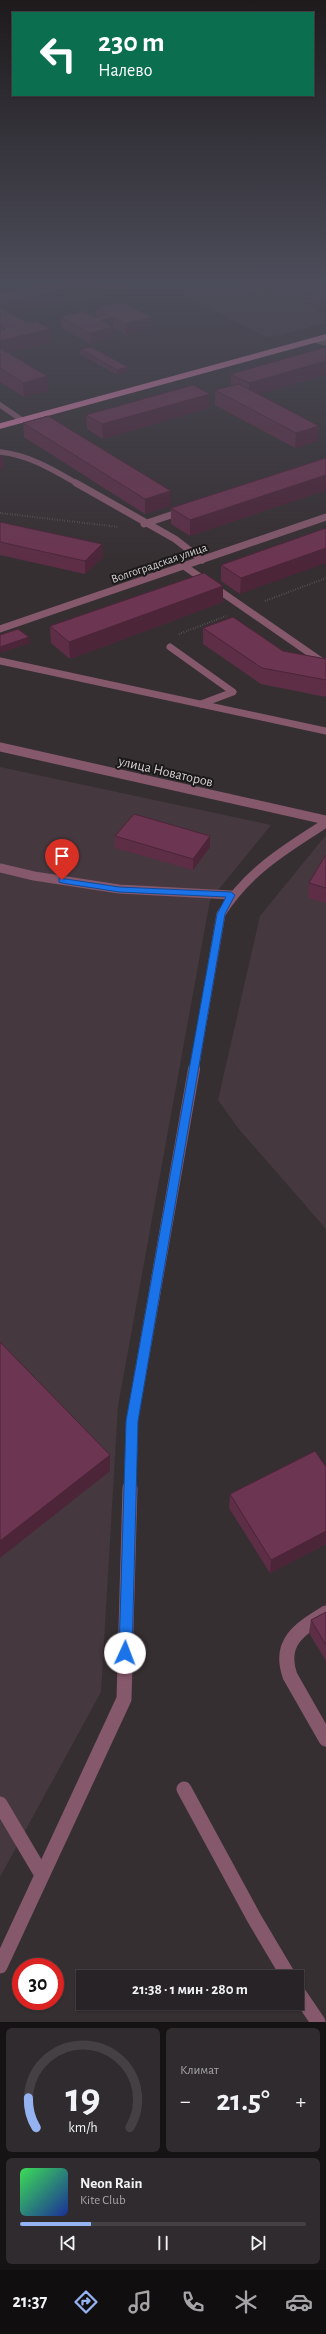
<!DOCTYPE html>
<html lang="ru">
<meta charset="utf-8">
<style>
body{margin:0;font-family:"Alegreya Sans",sans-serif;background:#302b2e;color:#f1f3f6;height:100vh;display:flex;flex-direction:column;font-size:15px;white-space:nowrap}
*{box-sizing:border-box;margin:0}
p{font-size:13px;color:#a5a4a7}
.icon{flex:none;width:22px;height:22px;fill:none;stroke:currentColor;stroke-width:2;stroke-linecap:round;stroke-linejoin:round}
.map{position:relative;height:2022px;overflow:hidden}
.side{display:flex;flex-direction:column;gap:6px;padding:6px;background:#161315;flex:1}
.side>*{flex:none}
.hud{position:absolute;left:12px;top:12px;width:302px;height:84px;border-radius:0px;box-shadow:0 1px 3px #0004,0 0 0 1px #444043;background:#0b6e4f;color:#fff;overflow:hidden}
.speed{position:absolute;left:12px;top:1958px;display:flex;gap:8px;font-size:20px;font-weight:700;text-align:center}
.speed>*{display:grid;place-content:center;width:52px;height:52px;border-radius:50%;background:#282326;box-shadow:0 1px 3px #0004,0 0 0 1px #444043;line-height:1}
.speed .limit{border:6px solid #d22;background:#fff;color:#111}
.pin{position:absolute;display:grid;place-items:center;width:34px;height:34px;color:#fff;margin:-41px -17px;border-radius:50% 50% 50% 0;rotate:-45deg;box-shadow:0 0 4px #0007}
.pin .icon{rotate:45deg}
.me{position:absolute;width:44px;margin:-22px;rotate:2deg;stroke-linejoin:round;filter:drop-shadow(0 0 3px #0008)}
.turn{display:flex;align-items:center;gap:14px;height:84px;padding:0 20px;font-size:18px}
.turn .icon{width:52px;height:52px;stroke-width:2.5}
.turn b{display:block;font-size:28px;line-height:34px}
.big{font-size:30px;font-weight:700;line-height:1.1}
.side .card{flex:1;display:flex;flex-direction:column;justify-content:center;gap:6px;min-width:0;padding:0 14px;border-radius:6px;background:#302b2e}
.side .dial{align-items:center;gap:0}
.dial svg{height:104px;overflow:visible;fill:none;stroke:#444043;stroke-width:7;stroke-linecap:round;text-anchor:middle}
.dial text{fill:#f1f3f6;stroke:none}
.song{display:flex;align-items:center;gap:12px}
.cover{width:48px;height:48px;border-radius:6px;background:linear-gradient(135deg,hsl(130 70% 55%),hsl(230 70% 35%))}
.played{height:4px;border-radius:2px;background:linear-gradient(90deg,#95b2f1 25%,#444043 25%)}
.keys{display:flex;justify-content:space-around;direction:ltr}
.heat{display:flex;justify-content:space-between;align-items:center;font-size:22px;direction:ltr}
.side .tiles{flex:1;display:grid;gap:6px;grid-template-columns:1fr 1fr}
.card:last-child{grid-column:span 2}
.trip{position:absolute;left:76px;top:1970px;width:228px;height:40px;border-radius:0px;background:#282326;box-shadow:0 1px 3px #0004,0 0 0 1px #444043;font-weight:700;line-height:40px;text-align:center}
.tabs{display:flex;height:64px;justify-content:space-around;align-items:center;background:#100e0f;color:#a5a4a7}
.tabs .icon{width:28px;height:28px}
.tabs .on{color:#95b2f1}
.tabs b{font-size:18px;color:#f1f3f6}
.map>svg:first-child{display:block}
</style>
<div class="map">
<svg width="326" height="2022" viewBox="0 0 326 2022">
<rect width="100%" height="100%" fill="#362f32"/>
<!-- built -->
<g fill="#45383e">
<path d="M186,281H326V323L269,338L176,292Z"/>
<path d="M0,767L271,825L210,900L118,1406L101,1692L0,1877Z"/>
<path d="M326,835V1229L238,1128L218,1100L260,916Z"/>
</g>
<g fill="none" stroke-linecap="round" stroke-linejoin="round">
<!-- path -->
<g stroke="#6d6669" stroke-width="2" stroke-dasharray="0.5 2" stroke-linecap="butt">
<path d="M0,513L119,527"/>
<path d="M265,601L326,578"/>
<path d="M179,634L226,616"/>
</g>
<!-- minor-far4 -->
<g stroke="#85586c" stroke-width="5.5">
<path d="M39,281L55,289"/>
<path d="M316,340L326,343"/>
<path d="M0,405L22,420"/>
<path d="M0,452C29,455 52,469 78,484"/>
</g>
<!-- minor-far3 -->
<g stroke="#85586c" stroke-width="7">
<path d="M76,483L175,539L202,560"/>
<path d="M144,524L183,511"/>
<path d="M184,566L321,661L326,662"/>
<path d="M0,629L326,517"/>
<path d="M170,647L233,692L201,704"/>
<path d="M0,661L326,731"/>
</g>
<!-- minor-far2 -->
<g stroke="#85586c" stroke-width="9">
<path d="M0,747L326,820"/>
<path d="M0,868L34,876L119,889L231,895"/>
<path d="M194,1070L221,914C247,872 285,849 326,823"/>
</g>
<!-- minor-far1 -->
<path stroke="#85586c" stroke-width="12" d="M130,1489L132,1421L194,1069"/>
<!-- minor -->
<g stroke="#85586c" stroke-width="15">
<path d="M326,1613C300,1629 278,1642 290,1676L326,1739"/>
<path d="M184,1789L254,1918L289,1977"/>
<path d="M0,1804L42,1875"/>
<path d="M0,1966L124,1699L130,1488"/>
<path d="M297,1991L318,2022"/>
</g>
<!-- major -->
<path stroke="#d57ba6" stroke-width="5.5" d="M0,426L326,337"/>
</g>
<!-- wall -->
<g fill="#5d2e46">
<path d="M54,281H158L14,315L28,323L50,329V343L8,353L48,391L24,397L0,382V294Z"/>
<path d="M251,281H326V311L315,314L300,306V298L314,294L291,284L266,291L251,284Z"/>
<path d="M96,308L152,317V328L126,335L114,328V338L91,344L61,328L60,317L96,318Z"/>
<path d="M326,347V375L259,394L318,441L295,448L215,405V390L231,386V374Z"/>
<path d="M80,349L128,372L117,375L80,354Z"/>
<path d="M209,408L103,439L87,429L86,415Z"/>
<path d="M23,423L170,506L145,514L24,437Z"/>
<path d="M326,458V490L190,536L171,524V508Z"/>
<path d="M0,522L103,557L85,574L0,555Z"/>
<path d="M326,528L240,594L221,581V565Z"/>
<path d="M223,586V602L70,659L51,643L50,626Z"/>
<path d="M203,628L283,651L326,659V697L261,684L203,644Z"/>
<path d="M115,836L210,847L193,870L115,848Z"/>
<path d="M326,856V903L308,898L309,883Z"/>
<path d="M326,1467V1544L270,1573L229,1508L230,1494Z"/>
<path d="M326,1612V1661L309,1633L311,1620Z"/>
</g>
<!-- shaded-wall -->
<g fill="#4c2539">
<path d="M102,281H158L0,318V305Z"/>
<path d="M271,281H292L291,284L266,291V282Z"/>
<path d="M326,302V311L315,314V305Z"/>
<path d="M113,317L114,338L91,344L90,333L101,320Z"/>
<path d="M152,317V328L126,335V324Z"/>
<path d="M50,329V343L0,355V341Z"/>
<path d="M326,361V375L249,397V383Z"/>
<path d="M128,367V372L117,375V370Z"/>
<path d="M47,376L48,391L24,397L23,383Z"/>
<path d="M210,394L209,408L103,439L102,424Z"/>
<path d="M319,426L318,441L295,448L296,433Z"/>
<path d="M3,456L4,468L0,469V457Z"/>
<path d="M326,475V490L190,536V520Z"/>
<path d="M171,491L170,506L145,514V499Z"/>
<path d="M102,544L103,557L85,574V561Z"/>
<path d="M326,548V563L240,594L241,578Z"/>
<path d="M223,586V602L70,659L69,642Z"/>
<path d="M29,637L30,643L1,653L0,647Z"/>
<path d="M210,836V847L193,870V859Z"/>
<path d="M110,1455V1471L0,1558V1541Z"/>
<path d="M326,1531V1544L270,1573L271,1560Z"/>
</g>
<!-- building -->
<g fill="#6c3551" stroke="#4c2539">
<path d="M54,281H102L0,305V294Z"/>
<path d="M263,281H271L266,282Z"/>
<path d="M303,281H326V291Z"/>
<path d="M326,291V302L315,305L300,298Z"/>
<path d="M122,302L152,317L126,324L113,317L101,320L114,327L90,333L60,317L83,311L96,318L108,314L96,308Z"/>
<path d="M0,307L28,323L36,321L50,329L0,341V330L5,329L0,326Z"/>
<path d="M91,347L128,367L117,370L80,349Z"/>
<path d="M326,347V361L249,383L231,374Z"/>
<path d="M0,348L47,376L23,383L0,368Z"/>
<path d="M239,384L319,426L296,433L215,390Z"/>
<path d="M193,385L210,394L102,424L86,415Z"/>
<path d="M48,416L171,491L145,499L23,423Z"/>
<path d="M326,458V475L190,520L171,508Z"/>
<path d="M0,522L102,544L85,561L0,542Z"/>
<path d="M326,528V548L241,578L221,565Z"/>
<path d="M204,573L223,586L69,642L50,626Z"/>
<path d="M233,617L283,651L326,659V680L262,668L203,628Z"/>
<path d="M18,629L29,637L0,647V635Z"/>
<path d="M134,814L210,836L193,859L115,836Z"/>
<path d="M325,856H326V888L309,883Z"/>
<path d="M0,1342L110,1455L0,1541Z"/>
<path d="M315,1451L326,1467V1531L271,1560L230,1494Z"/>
<path d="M326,1612V1645L311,1620Z"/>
</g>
<!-- sky -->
<linearGradient id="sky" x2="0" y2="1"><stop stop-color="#1e1a1c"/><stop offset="0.5" stop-color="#4c4d5a"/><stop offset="1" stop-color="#4c4d5a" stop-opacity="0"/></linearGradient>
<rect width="326" height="564" fill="url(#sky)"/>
<!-- route -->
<path fill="#1a73e8" stroke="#114b97" d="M59,878L119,887L231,892L235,895L225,914L138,1421L132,1653L130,1657L125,1659L121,1657L119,1653L126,1421L217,914L226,897L119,892L62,883L59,882Z"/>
<g text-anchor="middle" stroke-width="4" stroke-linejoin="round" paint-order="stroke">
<!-- far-street labels -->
<g font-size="12" fill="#d4cfd1" stroke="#1b1819">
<text transform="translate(159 563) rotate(-19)" y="4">Волгоградская улица</text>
</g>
<!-- street labels -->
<g font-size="14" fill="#d4cfd1" stroke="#1b1819">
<text transform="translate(166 771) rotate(13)" y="5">улица Новаторов</text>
</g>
</g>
</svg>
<div class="speed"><div class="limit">30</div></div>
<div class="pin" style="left:62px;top:880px;background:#d93025"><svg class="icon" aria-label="arrive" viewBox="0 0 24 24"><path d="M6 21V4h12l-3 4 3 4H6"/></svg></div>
<svg class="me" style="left:125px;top:1653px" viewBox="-20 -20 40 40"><circle r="19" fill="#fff"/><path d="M0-13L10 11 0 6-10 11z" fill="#1a73e8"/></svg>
<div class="trip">21:38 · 1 мин · 280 m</div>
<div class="hud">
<div class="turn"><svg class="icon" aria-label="left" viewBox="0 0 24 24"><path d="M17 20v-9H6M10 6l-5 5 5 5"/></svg><div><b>230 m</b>Налево</div></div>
</div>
</div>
<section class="side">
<div class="tiles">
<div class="card dial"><svg viewBox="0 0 100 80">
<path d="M14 69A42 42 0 1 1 86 69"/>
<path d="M14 69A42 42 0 0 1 8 46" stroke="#95b2f1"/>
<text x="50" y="56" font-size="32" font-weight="700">19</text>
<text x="50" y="72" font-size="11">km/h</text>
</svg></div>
<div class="card"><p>Климат</p>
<div class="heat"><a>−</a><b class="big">21.5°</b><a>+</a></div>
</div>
<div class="card">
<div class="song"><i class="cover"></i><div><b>Neon Rain</b><p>Kite Club</p></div></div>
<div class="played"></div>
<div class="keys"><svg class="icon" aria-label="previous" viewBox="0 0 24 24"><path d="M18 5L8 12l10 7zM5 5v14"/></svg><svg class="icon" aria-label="pause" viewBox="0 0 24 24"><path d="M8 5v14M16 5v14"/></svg><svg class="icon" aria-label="next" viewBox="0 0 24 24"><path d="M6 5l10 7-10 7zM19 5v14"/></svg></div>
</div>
</div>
</section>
<nav class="tabs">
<b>21:37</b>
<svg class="icon on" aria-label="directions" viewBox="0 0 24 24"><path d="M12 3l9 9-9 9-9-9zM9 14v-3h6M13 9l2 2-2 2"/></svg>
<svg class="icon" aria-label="music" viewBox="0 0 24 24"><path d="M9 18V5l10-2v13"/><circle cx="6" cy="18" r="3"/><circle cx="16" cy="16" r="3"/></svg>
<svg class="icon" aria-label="phone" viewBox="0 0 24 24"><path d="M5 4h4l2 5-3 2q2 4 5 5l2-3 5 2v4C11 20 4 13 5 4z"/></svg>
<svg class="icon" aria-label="climate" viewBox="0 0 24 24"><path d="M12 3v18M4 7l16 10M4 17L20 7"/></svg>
<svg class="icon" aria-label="car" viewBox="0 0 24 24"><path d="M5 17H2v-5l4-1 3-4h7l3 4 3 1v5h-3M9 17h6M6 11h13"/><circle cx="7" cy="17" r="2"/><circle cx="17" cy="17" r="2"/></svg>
</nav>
